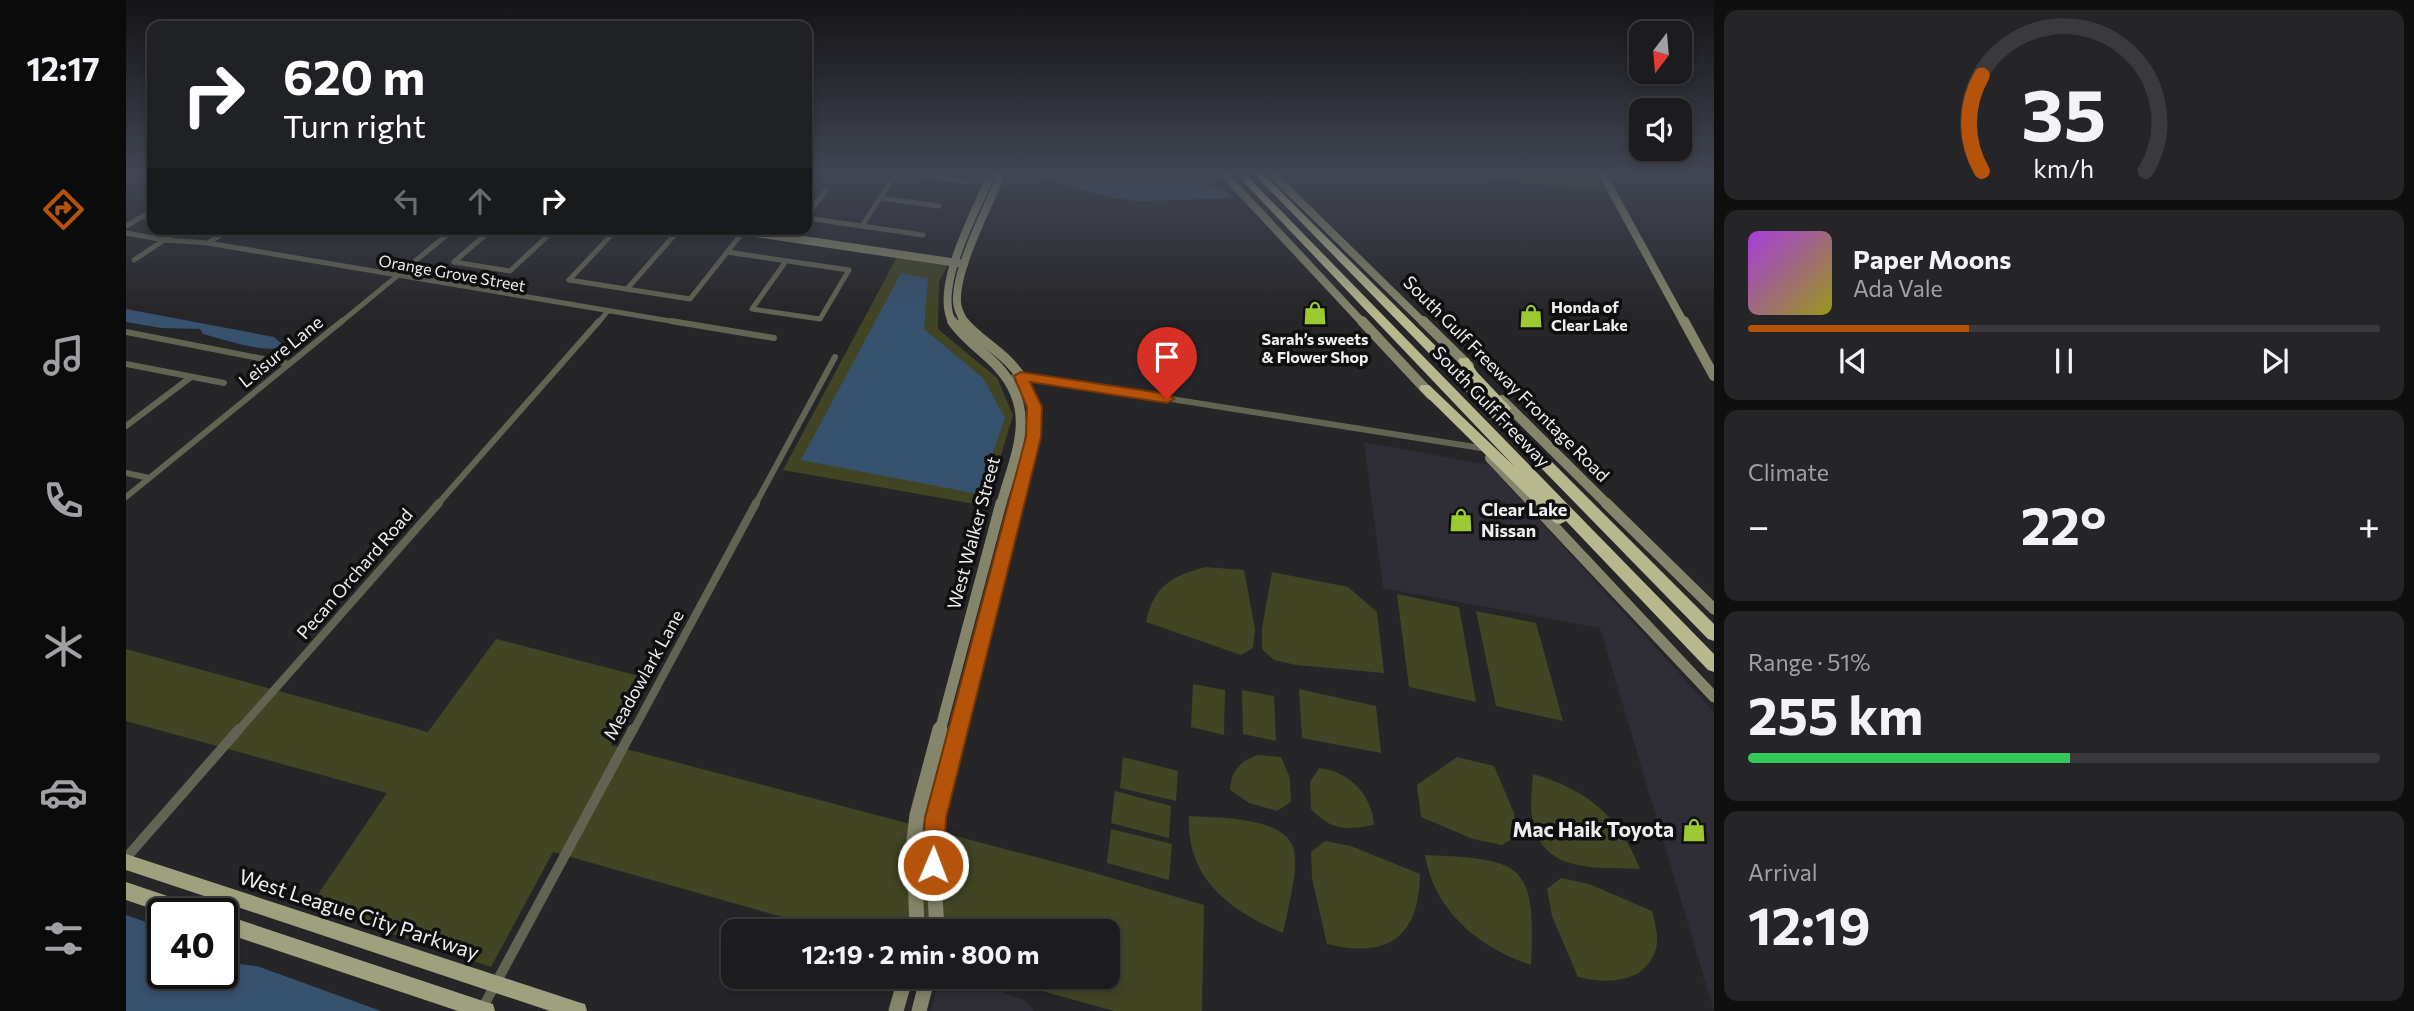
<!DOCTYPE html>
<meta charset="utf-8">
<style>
body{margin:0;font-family:Commissioner,sans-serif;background:#252527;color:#f1f3f6;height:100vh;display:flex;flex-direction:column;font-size:26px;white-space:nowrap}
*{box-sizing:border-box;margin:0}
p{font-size:23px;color:#a0a1a4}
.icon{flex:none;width:38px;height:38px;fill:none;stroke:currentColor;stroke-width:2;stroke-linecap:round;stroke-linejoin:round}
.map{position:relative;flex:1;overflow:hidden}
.side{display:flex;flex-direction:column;gap:10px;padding:10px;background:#0f0f10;width:700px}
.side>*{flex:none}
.hud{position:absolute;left:21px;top:21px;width:665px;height:214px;border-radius:14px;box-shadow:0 4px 10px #0003,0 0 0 2px #3a3a3c;background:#202124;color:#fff;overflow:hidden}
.needle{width:46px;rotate:196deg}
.buttons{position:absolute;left:1503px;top:21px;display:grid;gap:14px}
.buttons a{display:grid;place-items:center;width:63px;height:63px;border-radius:14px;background:#1c1c1e;box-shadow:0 4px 10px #0003,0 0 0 2px #3a3a3c;font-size:35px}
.speed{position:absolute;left:21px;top:898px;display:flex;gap:14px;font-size:35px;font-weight:700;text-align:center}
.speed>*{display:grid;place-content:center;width:91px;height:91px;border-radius:50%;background:#1c1c1e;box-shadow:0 4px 10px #0003,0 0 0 2px #3a3a3c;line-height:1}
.speed .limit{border:4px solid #111;border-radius:10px;background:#fff;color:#111}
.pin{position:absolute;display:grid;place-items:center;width:60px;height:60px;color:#fff;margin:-72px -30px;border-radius:50% 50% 50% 0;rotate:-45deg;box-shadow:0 0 7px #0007}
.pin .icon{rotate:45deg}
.me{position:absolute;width:77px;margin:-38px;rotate:1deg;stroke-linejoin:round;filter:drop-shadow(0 0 5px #0008)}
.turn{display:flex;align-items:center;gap:24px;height:147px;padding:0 21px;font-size:32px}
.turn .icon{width:91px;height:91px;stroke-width:2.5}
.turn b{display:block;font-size:49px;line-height:60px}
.lanes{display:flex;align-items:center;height:66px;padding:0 21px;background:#0003;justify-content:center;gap:35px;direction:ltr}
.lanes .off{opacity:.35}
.big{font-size:52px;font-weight:700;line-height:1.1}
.side .widget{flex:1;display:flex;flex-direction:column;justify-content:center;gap:10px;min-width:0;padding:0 24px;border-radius:14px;background:#252527}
.side .dial{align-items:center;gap:0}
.dial svg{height:182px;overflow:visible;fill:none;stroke:#3a3a3c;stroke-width:7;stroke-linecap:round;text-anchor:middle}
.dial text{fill:#f1f3f6;stroke:none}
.song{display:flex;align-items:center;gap:21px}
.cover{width:84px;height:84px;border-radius:10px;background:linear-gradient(135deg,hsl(280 70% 55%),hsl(60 70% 35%))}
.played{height:7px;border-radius:4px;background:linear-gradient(90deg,#b45309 35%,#3a3a3c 35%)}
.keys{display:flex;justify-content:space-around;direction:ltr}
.heat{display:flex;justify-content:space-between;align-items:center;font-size:38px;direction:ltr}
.charge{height:10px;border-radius:5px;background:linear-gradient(90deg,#34c759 51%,#3a3a3c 0)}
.trip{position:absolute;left:595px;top:919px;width:399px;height:70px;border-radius:14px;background:#1c1c1e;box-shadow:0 4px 10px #0003,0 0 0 2px #3a3a3c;font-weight:700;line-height:70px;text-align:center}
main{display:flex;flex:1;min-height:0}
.dock{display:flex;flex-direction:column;width:126px;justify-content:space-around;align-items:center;background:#0b0b0c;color:#a0a1a4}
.dock .icon{width:49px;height:49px}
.dock .current{color:#b45309}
.dock b{font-size:32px;color:#f1f3f6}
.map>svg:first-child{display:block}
</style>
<main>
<nav class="dock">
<b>12:17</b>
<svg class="icon current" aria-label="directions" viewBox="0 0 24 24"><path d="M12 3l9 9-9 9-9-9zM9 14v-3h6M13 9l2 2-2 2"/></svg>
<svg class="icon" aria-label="music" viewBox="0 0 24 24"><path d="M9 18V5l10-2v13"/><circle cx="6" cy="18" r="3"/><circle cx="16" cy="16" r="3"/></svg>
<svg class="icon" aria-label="phone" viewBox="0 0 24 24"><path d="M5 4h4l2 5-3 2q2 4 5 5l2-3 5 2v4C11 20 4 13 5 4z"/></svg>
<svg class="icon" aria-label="climate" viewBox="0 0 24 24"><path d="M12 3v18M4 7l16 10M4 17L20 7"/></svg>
<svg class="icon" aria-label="car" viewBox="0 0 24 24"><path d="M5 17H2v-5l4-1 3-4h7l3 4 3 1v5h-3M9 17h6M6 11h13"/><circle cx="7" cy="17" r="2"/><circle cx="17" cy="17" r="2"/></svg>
<svg class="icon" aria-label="filters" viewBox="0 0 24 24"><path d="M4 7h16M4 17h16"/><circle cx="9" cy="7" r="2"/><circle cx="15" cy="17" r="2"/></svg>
</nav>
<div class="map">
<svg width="1588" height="1011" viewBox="0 0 1588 1011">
<rect width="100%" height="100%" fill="#262528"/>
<!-- built -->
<g fill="#2f2e36">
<path d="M1238,442L1363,465L1588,712V1011L1474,628L1257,588Z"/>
<path d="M814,976L835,977L898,1000L908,1011H805Z"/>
</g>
<!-- green -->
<g fill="#414524">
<path d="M1337,175H1467L1476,191Z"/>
<path d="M771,257L821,266L813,282L812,329L871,378L887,415L860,506L657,470Z"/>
<path d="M1079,567L1118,570L1129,629L1127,648L1115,655L1020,622C1027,586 1046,576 1079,567Z"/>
<path d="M1146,572L1222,587L1251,612L1258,673L1170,665L1148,660L1136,649V628Z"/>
<path d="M1271,594L1333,607L1350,702L1283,687Z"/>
<path d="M1350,611L1410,623L1437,721L1370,706Z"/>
<path d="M370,639L521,678L485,745L955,869L1078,905L1076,1011H988L866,977L982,976V931H706L427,852L365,967L184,906L261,793L0,721V649L302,732Z"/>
<path d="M1067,684L1099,690L1098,735L1065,727Z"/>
<path d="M1173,689L1250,706L1255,753L1176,738Z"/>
<path d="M1116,690L1148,696L1150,741L1117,734Z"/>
<path d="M1132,755L1155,757L1164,778L1165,802L1151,811L1123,803L1104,790C1105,771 1114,761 1132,755Z"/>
<path d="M997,757L1052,771L1050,801L994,788Z"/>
<path d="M1331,757L1368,766L1388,813L1390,837L1376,845L1347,839L1295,817L1291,785Z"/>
<path d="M1193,768C1223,771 1246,795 1248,825C1219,830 1206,831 1185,809L1184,782Z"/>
<path d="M1407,774C1462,790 1493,816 1514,869C1469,867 1414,874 1406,817C1404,803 1406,787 1407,774Z"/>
<path d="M989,791L1045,806L1043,838L985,823Z"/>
<path d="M1063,816C1090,818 1156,816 1167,847C1174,867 1161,912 1157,933C1105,911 1060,880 1063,816Z"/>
<path d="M985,829L1046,844L1043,880L981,863Z"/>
<path d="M1199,841L1225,846L1294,874C1293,937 1262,959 1201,944L1186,878L1185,852Z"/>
<path d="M1299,855C1397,859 1410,863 1405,965C1353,948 1308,911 1299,855Z"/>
<path d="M1435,878L1463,884L1526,911C1529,923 1533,937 1530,949C1519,984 1481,984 1452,977L1426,916L1421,889Z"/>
</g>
<!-- water -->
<g fill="#37526e">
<path d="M906,175C944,175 1086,172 1108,198L1015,201L987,198Z"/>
<path d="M775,273L802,278L798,329L857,378L879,418L852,494L675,460Z"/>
<path d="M0,309L148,337L158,346C143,355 96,339 77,334L74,329L35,328L0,322Z"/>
<path d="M0,915L37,928V973H96V962L131,966L255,1011H0Z"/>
</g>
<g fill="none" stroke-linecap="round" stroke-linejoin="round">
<!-- street-far3 -->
<g stroke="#626352" stroke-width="5">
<path d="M793,175L842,182"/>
<path d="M754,198L813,206"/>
<path d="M681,216L700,190"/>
<path d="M681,218L797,235"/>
<path d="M0,226L26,211"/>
<path d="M736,226L769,175"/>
<path d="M0,233L38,240L82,243L556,323"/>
<path d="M82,243L104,229"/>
<path d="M601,252L723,270L694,319L626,309L660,261"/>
<path d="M8,260L55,229"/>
<path d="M328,262L384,271L429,229"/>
<path d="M328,262L366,229"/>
<path d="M443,280L564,299L617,232"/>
<path d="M443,280L491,229"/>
<path d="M501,289L551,232"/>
<path d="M214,323L328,229"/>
<path d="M472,323L481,312"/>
</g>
<!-- street-far2 -->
<g stroke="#626352" stroke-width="6">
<path d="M545,321L648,338"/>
<path d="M0,332L163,364"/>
<path d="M0,364L98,383"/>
<path d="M884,378L900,376L1355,448"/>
<path d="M0,426L65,377"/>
<path d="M0,473L23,478"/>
<path d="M0,497L216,321"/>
<path d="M311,505L473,321"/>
<path d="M629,505L709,357"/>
</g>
<!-- street-far1 -->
<g stroke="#626352" stroke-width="8">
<path d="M112,731L313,503"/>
<path d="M507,731L630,503"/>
</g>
<!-- street -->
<g stroke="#626352" stroke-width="10">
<path d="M0,858L113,729"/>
<path d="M356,1009L507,729"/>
</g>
<!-- secondary-far3 -->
<g stroke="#84856a" stroke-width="8">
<path d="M1099,175L1237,323"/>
<path d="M1147,175L1298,323"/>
<path d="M1477,175L1558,323"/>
<path d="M603,229L838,264"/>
<path d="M827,323C806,289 851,209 865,175"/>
<path d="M839,323C835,316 831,309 831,302C829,269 862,207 875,175"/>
</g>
<!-- secondary-far2 -->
<g stroke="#84856a" stroke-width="10">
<path d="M826,321C838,339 857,351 872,367C913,412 889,454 875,505"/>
<path d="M837,321C850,337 868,347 882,361C927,406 903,453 889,505"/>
<path d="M1236,321L1305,395"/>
<path d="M1297,321L1343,366"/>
<path d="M1558,321L1588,376"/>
<path d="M1376,400L1482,505"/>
<path d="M1364,458L1408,505"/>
</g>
<!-- secondary-far1 -->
<g stroke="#84856a" stroke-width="11">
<path d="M1406,503L1588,697"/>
<path d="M1480,503L1588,609"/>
<path d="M814,731L875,503"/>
<path d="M831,731L890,503"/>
</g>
<!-- secondary -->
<g stroke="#84856a" stroke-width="15">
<path d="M791,931L788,840L791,815L814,729"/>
<path d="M811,931L806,841L809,818L832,729"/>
<path d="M770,1011L780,976"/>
<path d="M793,1011L802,976"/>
</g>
<!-- primary -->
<g fill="#9fa07d" fill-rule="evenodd">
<path d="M0,854L452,1002L459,1004L461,1011H424L0,870Z"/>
<path d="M0,882L68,905L74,908L77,914H41L0,900Z"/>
<path d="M96,914L360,1002L367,1004L369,1011H332L96,932Z"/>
</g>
<!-- highway -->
<g fill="#b7b88e" fill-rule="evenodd">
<path d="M1111,175H1120L1588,654V672L1582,670L1440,521L1434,524L1429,523L1295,391L1293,388L1295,385H1303L1388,466Z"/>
<path d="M1129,175H1138L1373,409L1342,377L1332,361L1334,358H1342L1351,372L1385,408L1383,411H1375L1588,624V641L1582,639Z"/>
</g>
</g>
<!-- sky -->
<linearGradient id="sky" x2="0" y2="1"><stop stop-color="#151416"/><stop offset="0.55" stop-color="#414653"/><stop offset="1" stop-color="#414653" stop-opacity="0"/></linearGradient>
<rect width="1588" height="316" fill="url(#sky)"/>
<!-- route -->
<path fill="#b45309" stroke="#753606" stroke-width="2" d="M895,372L1041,394L1048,399L1041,403L904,382L916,407L915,437L820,818L818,865L815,873L807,876L799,873L796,865L799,818L900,437L901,407L888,376Z"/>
<!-- icons -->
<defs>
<g id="shop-bare" transform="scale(1.89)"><path d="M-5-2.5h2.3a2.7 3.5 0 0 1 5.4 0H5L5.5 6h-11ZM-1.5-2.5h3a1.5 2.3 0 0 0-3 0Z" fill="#9dca30" stroke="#0f0f10" stroke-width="2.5" paint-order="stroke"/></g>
</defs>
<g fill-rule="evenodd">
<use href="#shop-bare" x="1189" y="313"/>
<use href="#shop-bare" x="1405" y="316"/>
<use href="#shop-bare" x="1335" y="520"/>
<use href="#shop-bare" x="1568" y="830"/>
</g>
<g text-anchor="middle" stroke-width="7" stroke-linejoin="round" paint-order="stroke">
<!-- far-street labels -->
<g font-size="16" fill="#eeedef" stroke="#0f0f10">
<text transform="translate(326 273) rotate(10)" y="6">Orange Grove Street</text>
</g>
<!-- far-poi labels -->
<g font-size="16" font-weight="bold" fill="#eeedef" stroke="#0f0f10" text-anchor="start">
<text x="1425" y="313">Honda of<tspan x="1425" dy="18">Clear Lake</tspan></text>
<text x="1189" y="345" text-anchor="middle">Sarah’s sweets<tspan x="1189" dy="18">&amp; Flower Shop</tspan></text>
</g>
<!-- street labels -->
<g font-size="18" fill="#eeedef" stroke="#0f0f10">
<text transform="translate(155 352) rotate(-39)" y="6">Leisure Lane</text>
<text transform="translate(1380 379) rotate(45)" y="6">South Gulf Freeway Frontage Road</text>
<text transform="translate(1365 407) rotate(46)" y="6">South Gulf Freeway</text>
<text transform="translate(848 533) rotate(-75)" y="6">West Walker Street</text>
<text transform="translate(229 574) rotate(-49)" y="6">Pecan Orchard Road</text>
<text transform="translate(518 675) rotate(-61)" y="6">Meadowlark Lane</text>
</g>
<!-- poi labels -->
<g font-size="18" font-weight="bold" fill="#eeedef" stroke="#0f0f10" text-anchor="start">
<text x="1355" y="516">Clear Lake<tspan x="1355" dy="21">Nissan</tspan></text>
</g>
<!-- near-poi labels -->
<g font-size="21" font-weight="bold" fill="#eeedef" stroke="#0f0f10" text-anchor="end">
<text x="1548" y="837">Mac Haik Toyota</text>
</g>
<!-- near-street labels -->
<g font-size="21" fill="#eeedef" stroke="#0f0f10">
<text transform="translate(233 915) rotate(18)" y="7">West League City Parkway</text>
</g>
</g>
</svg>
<div class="buttons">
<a><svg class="needle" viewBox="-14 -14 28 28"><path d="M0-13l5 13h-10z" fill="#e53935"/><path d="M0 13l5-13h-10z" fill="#a0a1a4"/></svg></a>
<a><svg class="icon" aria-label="sound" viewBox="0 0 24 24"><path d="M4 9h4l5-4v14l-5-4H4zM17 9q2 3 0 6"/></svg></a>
</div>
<div class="speed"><div class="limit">40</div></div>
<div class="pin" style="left:1041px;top:399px;background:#d93025"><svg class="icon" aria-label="arrive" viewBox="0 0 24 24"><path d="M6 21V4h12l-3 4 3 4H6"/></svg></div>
<svg class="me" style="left:807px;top:865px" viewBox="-20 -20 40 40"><circle r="17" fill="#b45309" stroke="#fff" stroke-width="3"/><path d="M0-11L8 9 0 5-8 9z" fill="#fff"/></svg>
<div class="trip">12:19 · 2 min · 800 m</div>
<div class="hud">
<div class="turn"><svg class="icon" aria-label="right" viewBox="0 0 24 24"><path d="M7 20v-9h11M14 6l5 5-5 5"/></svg><div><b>620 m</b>Turn right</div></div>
<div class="lanes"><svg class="icon off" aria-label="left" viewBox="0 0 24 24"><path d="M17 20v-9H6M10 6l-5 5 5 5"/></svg><svg class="icon off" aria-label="ahead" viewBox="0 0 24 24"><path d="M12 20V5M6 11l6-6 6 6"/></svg><svg class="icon" aria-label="right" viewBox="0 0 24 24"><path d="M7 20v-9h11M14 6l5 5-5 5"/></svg></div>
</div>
</div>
<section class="side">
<div class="widget dial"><svg viewBox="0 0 100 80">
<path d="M14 69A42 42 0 1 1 86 69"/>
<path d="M14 69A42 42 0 0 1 14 27" stroke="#b45309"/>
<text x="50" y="56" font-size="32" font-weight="700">35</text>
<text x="50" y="72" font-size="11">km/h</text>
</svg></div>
<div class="widget">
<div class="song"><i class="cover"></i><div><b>Paper Moons</b><p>Ada Vale</p></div></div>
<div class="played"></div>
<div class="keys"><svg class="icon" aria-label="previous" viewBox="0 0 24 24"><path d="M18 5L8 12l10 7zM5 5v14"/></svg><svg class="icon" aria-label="pause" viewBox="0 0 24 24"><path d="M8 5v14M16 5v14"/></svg><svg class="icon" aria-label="next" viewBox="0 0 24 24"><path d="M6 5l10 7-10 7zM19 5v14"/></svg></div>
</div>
<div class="widget"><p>Climate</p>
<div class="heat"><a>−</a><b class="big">22°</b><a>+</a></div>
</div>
<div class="widget"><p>Range · 51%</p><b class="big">255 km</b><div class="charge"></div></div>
<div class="widget"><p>Arrival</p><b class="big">12:19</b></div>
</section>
</main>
